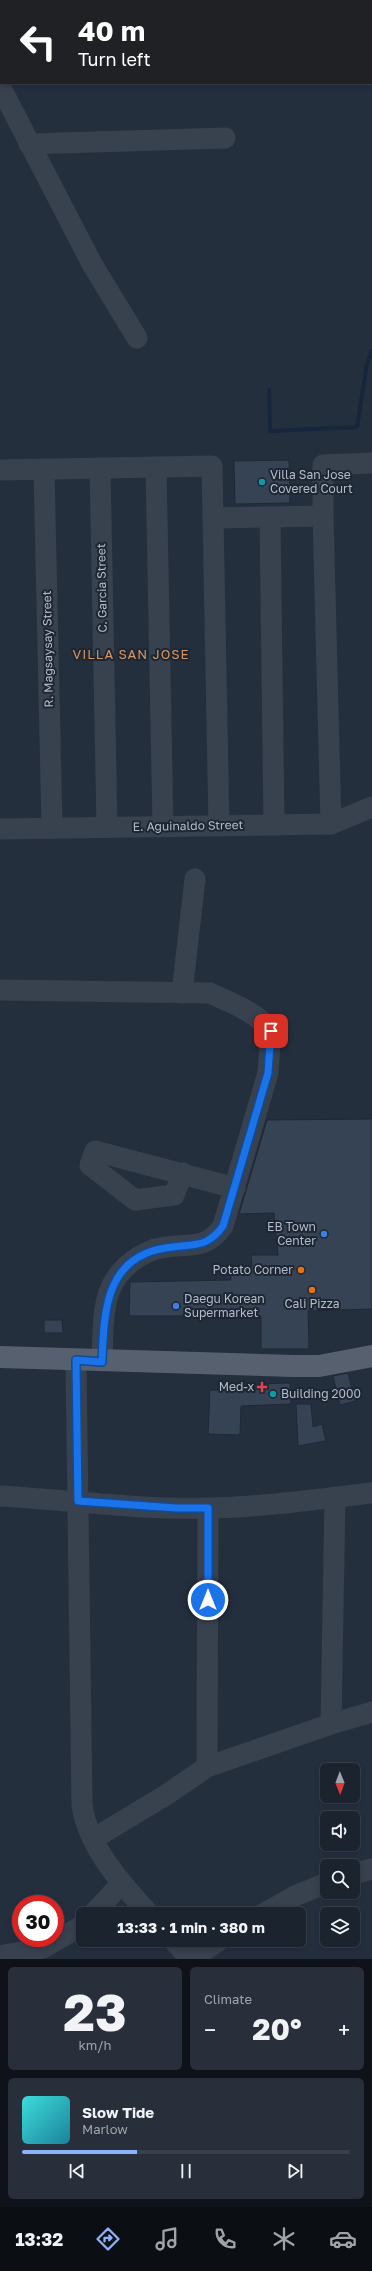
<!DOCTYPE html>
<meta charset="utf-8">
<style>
body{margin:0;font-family:"Golos Text",sans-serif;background:#282f3a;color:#f1f3f6;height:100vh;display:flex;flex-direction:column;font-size:15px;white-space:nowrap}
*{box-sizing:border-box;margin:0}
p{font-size:13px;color:#a0a4aa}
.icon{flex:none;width:22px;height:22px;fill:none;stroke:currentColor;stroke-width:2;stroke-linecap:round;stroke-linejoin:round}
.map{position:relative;height:1959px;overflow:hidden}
.drawer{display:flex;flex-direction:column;gap:8px;padding:8px;background:#0f1319;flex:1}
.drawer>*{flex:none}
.banner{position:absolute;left:0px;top:0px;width:372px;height:84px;box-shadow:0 2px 6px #0003,0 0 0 1px #39404a;background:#202124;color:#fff;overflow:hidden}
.needle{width:26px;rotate:179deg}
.controls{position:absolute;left:320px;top:1763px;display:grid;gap:8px}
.controls a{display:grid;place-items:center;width:40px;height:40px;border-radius:6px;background:#1b232e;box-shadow:0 2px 6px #0003,0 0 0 1px #39404a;font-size:20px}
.speed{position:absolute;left:12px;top:1895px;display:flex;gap:8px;font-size:20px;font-weight:700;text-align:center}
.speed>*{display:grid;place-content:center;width:52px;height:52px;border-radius:50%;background:#1b232e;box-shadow:0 2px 6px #0003,0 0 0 1px #39404a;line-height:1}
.speed .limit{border:6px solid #d22;background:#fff;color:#111}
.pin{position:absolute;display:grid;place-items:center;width:34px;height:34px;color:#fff;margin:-17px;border-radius:8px;box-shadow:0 2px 6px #0006}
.me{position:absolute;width:44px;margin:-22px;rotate:0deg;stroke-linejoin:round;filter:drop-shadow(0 0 3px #0008)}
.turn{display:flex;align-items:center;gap:14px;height:84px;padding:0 12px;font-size:18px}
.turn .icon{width:52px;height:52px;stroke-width:2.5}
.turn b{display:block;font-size:28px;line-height:34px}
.big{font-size:30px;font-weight:700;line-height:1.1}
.drawer .tile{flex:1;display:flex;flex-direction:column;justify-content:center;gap:6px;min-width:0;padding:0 14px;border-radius:6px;background:#282f3a}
.drawer .dial{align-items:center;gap:0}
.dial b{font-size:52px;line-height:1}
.song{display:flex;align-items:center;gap:12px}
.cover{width:48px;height:48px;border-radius:6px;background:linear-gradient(135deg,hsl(180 70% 55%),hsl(190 70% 35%))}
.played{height:4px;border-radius:2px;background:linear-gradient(90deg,#8ab4f8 35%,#39404a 35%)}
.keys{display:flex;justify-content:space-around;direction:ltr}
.heat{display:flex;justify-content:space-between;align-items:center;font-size:22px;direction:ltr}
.drawer .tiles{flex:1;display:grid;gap:8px;grid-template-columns:1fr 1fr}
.tile:last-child{grid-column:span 2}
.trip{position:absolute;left:76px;top:1907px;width:230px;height:40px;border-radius:6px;background:#1b232e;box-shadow:0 2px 6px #0003,0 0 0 1px #39404a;font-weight:700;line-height:40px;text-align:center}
.tab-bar{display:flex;height:64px;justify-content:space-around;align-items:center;background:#0b0e12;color:#a0a4aa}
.tab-bar .icon{width:28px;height:28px}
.tab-bar .current{color:#8ab4f8}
.tab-bar b{font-size:18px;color:#f1f3f6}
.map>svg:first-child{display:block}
</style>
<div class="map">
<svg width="372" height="1959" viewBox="0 0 372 1959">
<rect width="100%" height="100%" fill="#242f3e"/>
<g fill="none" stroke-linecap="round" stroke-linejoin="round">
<!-- stream -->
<path stroke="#17263c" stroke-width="4" d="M269,390L270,431L357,427L367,364L372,351"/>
</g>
<!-- building -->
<g fill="#364354" stroke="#1f2835">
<path d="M289,460L290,503L235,504L234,461Z"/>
<path d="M372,1119V1309L308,1311L309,1349H261V1316H129L130,1282L231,1280L230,1266H252L251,1255H278L274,1213L239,1214L267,1120Z"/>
<path d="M44,1320H62L63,1333H44Z"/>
<path d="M348,1373L355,1401L340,1405L333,1376Z"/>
<path d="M290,1383L291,1404L241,1406L240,1435L208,1434L210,1390L255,1391L254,1384Z"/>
<path d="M296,1404H311L313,1427L322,1424L326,1441L298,1446Z"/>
</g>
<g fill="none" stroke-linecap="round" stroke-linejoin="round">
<!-- minor -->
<g stroke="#38414e" stroke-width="21">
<path d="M0,86L92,264L137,338"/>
<path d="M29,144L225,138"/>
<path d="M156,467L163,826"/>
<path d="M100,468L107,827"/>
<path d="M44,469L52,828"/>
<path d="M0,470L212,466L219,826"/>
<path d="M270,517L274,825"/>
<path d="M213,518L323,516"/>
<path d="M331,824L323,516V465L372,463"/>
<path d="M0,829L331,824L372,807"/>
<path d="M0,990L210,993C232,1003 256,1012 271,1031L268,1073L223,1226C207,1249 192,1244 166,1247C142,1250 118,1268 109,1292C102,1313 103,1339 102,1361"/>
<path d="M182,993L195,879"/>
<path d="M183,1173L174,1195L135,1200L90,1165L95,1151L235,1188"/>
<path d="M76,1361L82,1806C89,1848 121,1883 149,1914"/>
<path d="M0,1496C69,1500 140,1510 209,1508C263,1507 318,1499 372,1493"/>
<path d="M331,1724L335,1497"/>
<path d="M207,1767L208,1508"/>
<path d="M93,1839L166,1795L207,1767L331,1724L372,1712"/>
<path d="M353,1874L372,1869"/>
<path d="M93,1914L121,1884"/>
<path d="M263,1914L297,1895L327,1883"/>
<path d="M173,1940L190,1959"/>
<path d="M0,1956L43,1948L83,1925"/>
<path d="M191,1959L220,1940"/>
</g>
<!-- major -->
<path stroke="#56606e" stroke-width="22" d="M0,1357L293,1366H319L372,1356"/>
</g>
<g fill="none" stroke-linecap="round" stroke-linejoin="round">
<!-- route casing -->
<g stroke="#114b97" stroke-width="10">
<path id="route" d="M208,1600V1508H176L78,1501L76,1360L102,1362C104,1308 106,1253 173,1247C196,1244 208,1247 223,1226L268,1073L271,1031"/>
</g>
<!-- route -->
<use href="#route" stroke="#1a73e8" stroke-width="7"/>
</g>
<!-- markers -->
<g fill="#0f9aa8" stroke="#1d2633" stroke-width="1.5">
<circle cx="262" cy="482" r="4"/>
<circle cx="273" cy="1394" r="4"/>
</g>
<g fill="#3f7fe0" stroke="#1d2633" stroke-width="1.5">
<circle cx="324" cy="1234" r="4"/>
<circle cx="176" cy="1306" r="4"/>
</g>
<g fill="#e8710a" stroke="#1d2633" stroke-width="1.5">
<circle cx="301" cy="1270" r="4"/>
<circle cx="312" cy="1290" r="4"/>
</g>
<path fill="#e0444e" stroke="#1d2633" stroke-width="1.5" d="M260 1381h4v4h4v4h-4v4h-4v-4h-4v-4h4z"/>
<g text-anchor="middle" stroke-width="4" stroke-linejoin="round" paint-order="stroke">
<!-- poi labels -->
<g font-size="12" fill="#b4bcc9" stroke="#1d2633" text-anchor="start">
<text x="270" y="479">Villa San Jose<tspan x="270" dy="14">Covered Court</tspan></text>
<text x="316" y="1231" text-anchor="end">EB Town<tspan x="316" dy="14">Center</tspan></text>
<text x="293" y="1274" text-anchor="end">Potato Corner</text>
<text x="184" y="1303">Daegu Korean<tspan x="184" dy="14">Supermarket</tspan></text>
<text x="312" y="1308" text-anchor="middle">Cali Pizza</text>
<text x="254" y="1391" text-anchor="end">Med-x</text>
<text x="281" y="1398">Building 2000</text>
</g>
<!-- street labels -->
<g font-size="12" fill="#b4bcc9" stroke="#1d2633">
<text transform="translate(102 588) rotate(-91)" y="4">C. Garcia Street</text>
<text transform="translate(48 649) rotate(-91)" y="4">R. Magsaysay Street</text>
<text transform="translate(188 826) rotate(-1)" y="4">E. Aguinaldo Street</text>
</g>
<!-- neighbourhood labels -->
<g font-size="13" letter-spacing="1" fill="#d59563" stroke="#1d2633">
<text x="131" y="659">VILLA SAN JOSE</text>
</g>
</g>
</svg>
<div class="controls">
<a><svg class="needle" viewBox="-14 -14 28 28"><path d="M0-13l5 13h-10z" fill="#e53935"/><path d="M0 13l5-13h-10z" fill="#a0a4aa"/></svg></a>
<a><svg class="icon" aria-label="sound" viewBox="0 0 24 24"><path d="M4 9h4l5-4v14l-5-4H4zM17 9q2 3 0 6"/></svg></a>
<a><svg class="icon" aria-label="search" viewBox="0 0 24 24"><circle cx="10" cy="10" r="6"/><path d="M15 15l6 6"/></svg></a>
<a><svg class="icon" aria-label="layers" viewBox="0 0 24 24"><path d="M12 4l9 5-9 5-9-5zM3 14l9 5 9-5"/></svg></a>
</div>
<div class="speed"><div class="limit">30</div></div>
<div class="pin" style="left:271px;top:1031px;background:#d93025"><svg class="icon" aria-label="arrive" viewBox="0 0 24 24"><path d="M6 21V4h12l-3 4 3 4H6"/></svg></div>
<svg class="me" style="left:208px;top:1600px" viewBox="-20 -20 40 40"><circle r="17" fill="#1a73e8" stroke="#fff" stroke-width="3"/><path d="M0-11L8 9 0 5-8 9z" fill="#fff"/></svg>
<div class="trip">13:33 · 1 min · 380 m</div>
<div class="banner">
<div class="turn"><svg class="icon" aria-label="left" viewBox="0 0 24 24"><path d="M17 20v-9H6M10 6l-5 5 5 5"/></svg><div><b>40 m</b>Turn left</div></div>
</div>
</div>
<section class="drawer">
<div class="tiles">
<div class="tile dial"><b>23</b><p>km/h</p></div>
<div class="tile"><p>Climate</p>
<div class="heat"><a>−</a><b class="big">20°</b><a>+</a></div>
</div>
<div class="tile">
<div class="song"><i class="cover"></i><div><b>Slow Tide</b><p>Marlow</p></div></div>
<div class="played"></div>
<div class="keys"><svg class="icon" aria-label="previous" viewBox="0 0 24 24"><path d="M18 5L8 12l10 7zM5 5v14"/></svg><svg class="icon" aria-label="pause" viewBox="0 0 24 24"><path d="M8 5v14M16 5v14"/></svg><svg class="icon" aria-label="next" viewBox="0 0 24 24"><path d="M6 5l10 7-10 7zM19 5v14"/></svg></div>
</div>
</div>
</section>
<nav class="tab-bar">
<b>13:32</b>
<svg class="icon current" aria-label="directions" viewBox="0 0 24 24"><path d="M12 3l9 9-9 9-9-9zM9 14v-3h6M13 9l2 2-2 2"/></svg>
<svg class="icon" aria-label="music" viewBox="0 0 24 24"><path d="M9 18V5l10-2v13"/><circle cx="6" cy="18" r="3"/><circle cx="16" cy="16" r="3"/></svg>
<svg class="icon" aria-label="phone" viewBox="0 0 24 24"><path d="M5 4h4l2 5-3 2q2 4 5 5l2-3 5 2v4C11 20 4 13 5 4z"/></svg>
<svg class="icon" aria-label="climate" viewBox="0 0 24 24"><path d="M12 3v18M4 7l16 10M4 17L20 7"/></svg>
<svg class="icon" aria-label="car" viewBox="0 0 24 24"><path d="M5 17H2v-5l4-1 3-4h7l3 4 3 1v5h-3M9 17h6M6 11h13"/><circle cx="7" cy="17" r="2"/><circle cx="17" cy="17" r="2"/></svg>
</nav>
